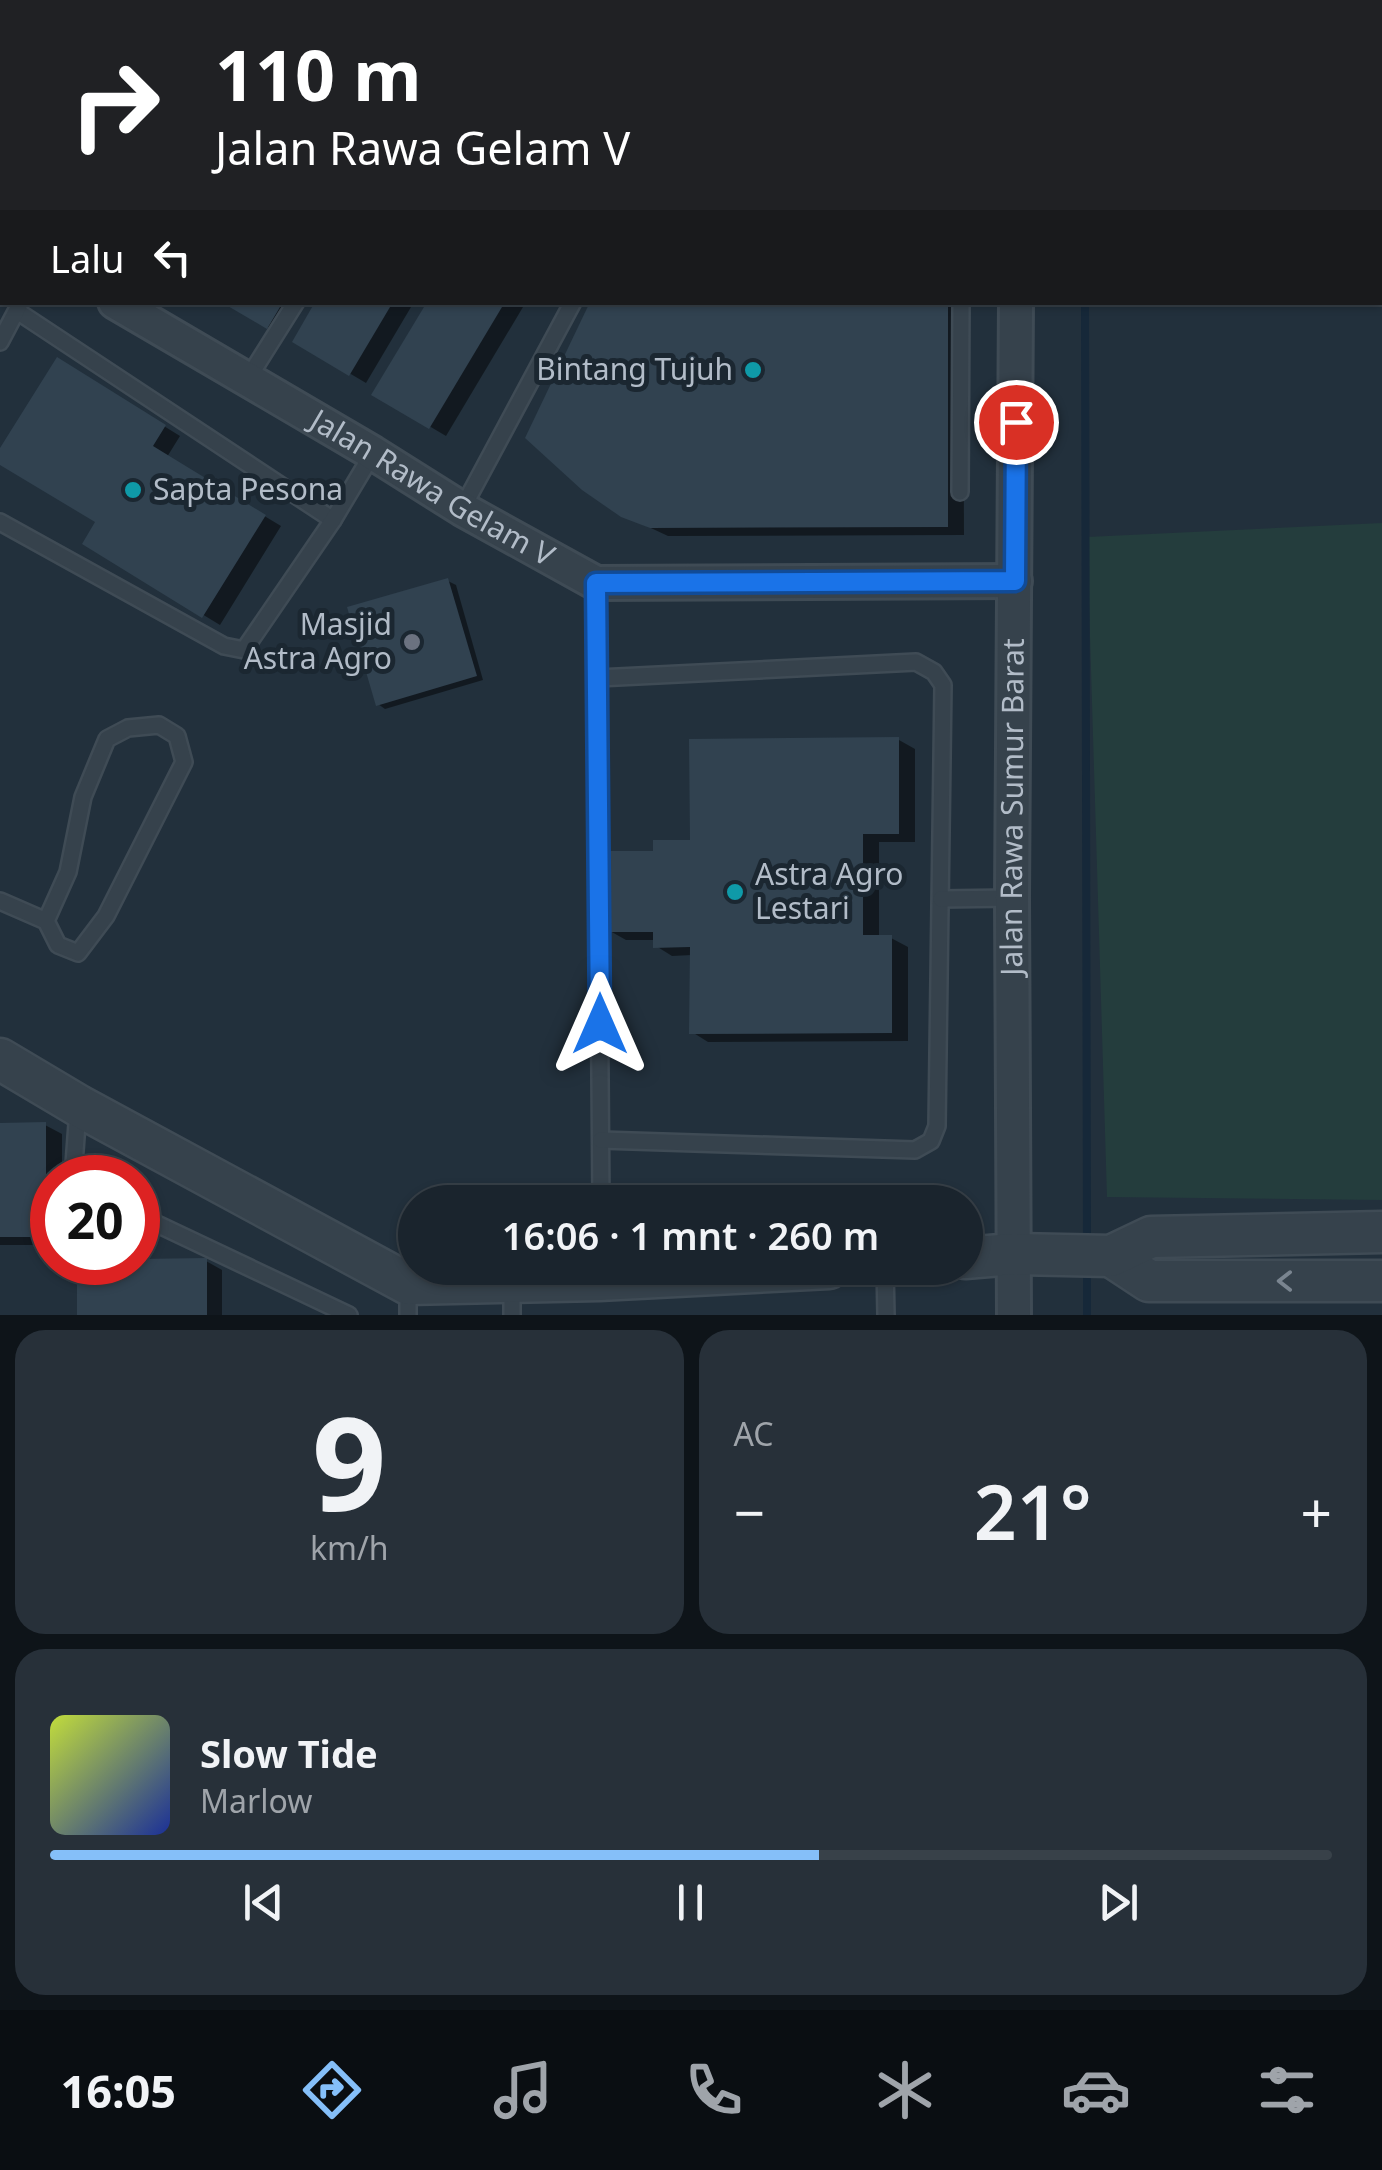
<!DOCTYPE html>
<html lang="id">
<meta charset="utf-8">
<style>
body{margin:0;font-family:"Noto Sans",sans-serif;background:#273039;color:#f1f3f6;height:100vh;display:flex;flex-direction:column;font-size:38px;white-space:nowrap}
*{box-sizing:border-box;margin:0}
p{font-size:32px;color:#9fa4aa}
.icon{flex:none;width:55px;height:55px;fill:none;stroke:currentColor;stroke-width:2;stroke-linecap:round;stroke-linejoin:round}
.map{position:relative;height:1315px;overflow:hidden}
.side{display:flex;flex-direction:column;gap:15px;padding:15px;background:#0e1419;flex:1}
.side>*{flex:none}
.hud{position:absolute;left:0px;top:0px;width:1382px;height:305px;box-shadow:0 2px 8px #0004,0 0 0 2px #384149;background:#202124;color:#fff;overflow:hidden}
.speed{position:absolute;left:30px;top:1155px;display:flex;gap:20px;font-size:50px;font-weight:700;text-align:center}
.speed>*{display:grid;place-content:center;width:130px;height:130px;border-radius:50%;background:#1a242d;box-shadow:0 2px 8px #0004,0 0 0 2px #384149;line-height:1}
.speed .limit{border:15px solid #d22;background:#fff;color:#111}
.pin{position:absolute;display:grid;place-items:center;width:85px;height:85px;color:#fff;margin:-42px;border:5px solid #fff;border-radius:50%;box-shadow:0 2px 10px #0007}
.me{position:absolute;width:110px;margin:-55px;rotate:0deg;stroke-linejoin:round;filter:drop-shadow(0 0 8px #0008)}
.turn{display:flex;align-items:center;gap:35px;height:210px;padding:0 50px;font-size:45px}
.turn .icon{width:130px;height:130px;stroke-width:2.5}
.turn b{display:block;font-size:70px;line-height:85px}
.then{display:flex;align-items:center;height:95px;padding:0 50px;background:#0003;gap:20px;font-size:38px}
.big{font-size:75px;font-weight:600;line-height:1.1}
.side .tile{flex:1;display:flex;flex-direction:column;justify-content:center;gap:15px;min-width:0;padding:0 35px;border-radius:30px;background:#273039}
.side .dial{align-items:center;gap:0}
.dial b{font-size:130px;line-height:1}
.song{display:flex;align-items:center;gap:30px}
.cover{width:120px;height:120px;border-radius:15px;background:linear-gradient(135deg,hsl(70 70% 55%),hsl(230 70% 35%))}
.played{height:10px;border-radius:5px;background:linear-gradient(90deg,#85bff9 60%,#384149 60%)}
.keys{display:flex;justify-content:space-around;direction:ltr}
.heat{display:flex;justify-content:space-between;align-items:center;font-size:55px;direction:ltr}
.side .tiles{flex:1;display:grid;gap:15px;grid-template-columns:1fr 1fr}
.tile:last-child{grid-column:span 2}
.trip{position:absolute;left:398px;top:1185px;width:585px;height:100px;border-radius:50px;background:#1a242d;box-shadow:0 2px 8px #0004,0 0 0 2px #384149;font-weight:600;line-height:100px;text-align:center}
.tab-bar{display:flex;height:160px;justify-content:space-around;align-items:center;background:#0a0e12;color:#9fa4aa}
.tab-bar .icon{width:70px;height:70px}
.tab-bar .active{color:#85bff9}
.tab-bar b{font-size:45px;color:#f1f3f6}
.map>svg:first-child{display:block}
</style>
<div class="map">
<svg width="1382" height="1315" viewBox="0 0 1382 1315">
<rect width="100%" height="100%" fill="#22303c"/>
<!-- green -->
<path fill="#243d3d" d="M1382,523V1200L1107,1197L1087,537Z"/>
<!-- shadow -->
<g fill="#0007">
<path d="M164,0H266L270,2H162Z"/>
<rect x="614" y="0" width="358" height="2"/>
<path d="M226,302H304L284,336Z"/>
<path d="M318,302H414L366,383L295,341Z"/>
<path d="M430,302H526L446,436L375,394Z"/>
<path d="M593,302H963L964,535L668,536L623,515Z"/>
<path d="M57,360L180,436L167,457L281,526L220,625L85,543L98,522L0,462V453Z"/>
<path d="M448,581L456,585L483,680L385,709L378,704Z"/>
<path d="M899,740L915,749V842H879V938H891L908,947V1041L708,1042L692,1032V955L672,956L656,946L655,940H626L610,931L655,853L692,842Z"/>
<path d="M0,1125H45L62,1134V1178H52V1245H0Z"/>
<path d="M138,1261H206L222,1270V1315H80Z"/>
</g>
<g fill="none" stroke-linecap="round" stroke-linejoin="round">
<!-- stream -->
<g stroke="#162839" stroke-width="8">
<path d="M1083,0V2"/>
<path d="M1085,302L1087,1243"/>
<path d="M1087,1315V1267"/>
</g>
</g>
<!-- building -->
<g fill="#314250">
<path d="M221,302H283L267,329Z"/>
<path d="M315,302H393L349,376L292,342Z"/>
<path d="M427,302H505L429,429L371,395Z"/>
<path d="M590,302H948V527L650,528L621,517L582,490L525,438Z"/>
<path d="M57,357L166,425L153,446L266,515L202,618L82,544L95,522L0,465V448Z"/>
<path d="M448,578L477,676L376,706L347,607Z"/>
<path d="M899,737V834H863V935H892V1033L689,1034L690,947L653,948V932H607V851H653V840H690L689,739Z"/>
<path d="M46,1122V1237H0V1123Z"/>
<path d="M207,1258V1315H77V1262H138V1259Z"/>
</g>
<g fill="none" stroke-linecap="round" stroke-linejoin="round">
<!-- service casing -->
<g stroke="#3f4b55" stroke-width="20">
<g id="service">
<path d="M287,0L291,2"/>
<path d="M17,311L333,520"/>
<path d="M0,342L19,306"/>
<path d="M247,380L296,302"/>
<path d="M960,492L961,302"/>
<path d="M462,509L573,302"/>
<path d="M0,522L224,646L244,650L333,520L373,453"/>
<path d="M596,583L601,1202"/>
<path d="M598,678L916,662L934,672L943,685L937,1126L931,1141L915,1150L601,1140"/>
<path d="M941,899L1012,898"/>
<path d="M0,901L46,921L58,945L78,953L106,916L184,762L177,736L159,725L128,728L107,739L83,797L68,872L46,921"/>
<path d="M73,1178L78,1110"/>
<path d="M138,1215L349,1315"/>
<path d="M885,1268L886,1315"/>
<path d="M408,1315V1284"/>
<path d="M512,1315V1284"/>
</g>
</g>
<!-- minor casing -->
<g stroke="#3f4b55" stroke-width="38">
<g id="minor">
<path d="M99,2L100,0"/>
<path d="M1019,2V0"/>
<path d="M0,172L2,168"/>
<path d="M0,237L2,238"/>
<path id="s1" d="M115,302L373,453L462,509L596,583L1015,581"/>
<path id="s2" d="M1014,1315L1012,898L1016,302"/>
</g>
</g>
<!-- tertiary casing -->
<g stroke="#3f4b55" stroke-width="45">
<g id="tertiary">
<path d="M0,1059L79,1106L408,1284L599,1280L829,1268"/>
<path d="M1111,1256L1149,1281H1382"/>
<path d="M965,1258L1013,1254L1111,1256L1151,1237L1382,1232"/>
</g>
</g>
<!-- service -->
<use href="#service" stroke="#36424c" stroke-width="15"/>
<!-- minor -->
<use href="#minor" stroke="#36424c" stroke-width="32"/>
<!-- tertiary -->
<use href="#tertiary" stroke="#36424c" stroke-width="40"/>
</g>
<!-- one-way arrows -->
<defs><path id="oneway-chevron" d="M-2-3.5L2.5 0L-2 3.5" fill="none" stroke-width="1.6" stroke-linecap="round" stroke-linejoin="round" transform="scale(2.5)"/></defs>
<use stroke="#7a8590" href="#oneway-chevron" transform="translate(1285 1281) rotate(-180)"/>
<g fill="none" stroke-linecap="round" stroke-linejoin="round">
<!-- route casing -->
<g stroke="#114b97" stroke-width="25">
<path id="route" d="M600,1024L596,583L1015,581L1016,422"/>
</g>
<!-- route -->
<use href="#route" stroke="#1a73e8" stroke-width="18"/>
</g>
<!-- markers -->
<g fill="#0f9aa8" stroke="#1b2731" stroke-width="4">
<circle cx="753" cy="370" r="10"/>
<circle cx="133" cy="490" r="10"/>
<circle cx="735" cy="892" r="10"/>
</g>
<circle fill="#6b7280" stroke="#1b2731" stroke-width="4" cx="412" cy="642" r="10"/>
<g text-anchor="middle" stroke-width="10" stroke-linejoin="round" paint-order="stroke">
<!-- poi labels -->
<g font-size="30" fill="#b2bcc8" stroke="#1b2731" text-anchor="end">
<text x="733" y="380">Bintang Tujuh</text>
<text x="153" y="500" text-anchor="start">Sapta Pesona</text>
<text x="392" y="635">Masjid<tspan x="392" dy="34">Astra Agro</tspan></text>
<text x="755" y="885" text-anchor="start">Astra Agro<tspan x="755" dy="34">Lestari</tspan></text>
</g>
<!-- street labels -->
<g font-size="30" fill="#b2bcc8" stroke="#1b2731">
<text dy="10" stroke="none"><textPath href="#s1" startOffset="368">Jalan Rawa Gelam V</textPath></text>
<text dy="10" stroke="none"><textPath href="#s2" startOffset="508">Jalan Rawa Sumur Barat</textPath></text>
</g>
</g>
</svg>
<div class="speed"><div class="limit">20</div></div>
<div class="pin" style="left:1016px;top:422px;background:#d93025"><svg class="icon" aria-label="arrive" viewBox="0 0 24 24"><path d="M6 21V4h12l-3 4 3 4H6"/></svg></div>
<svg class="me" style="left:600px;top:1024px" viewBox="-20 -20 40 40"><path d="M0-17L14 15 0 8-14 15z" fill="#1a73e8" stroke="#fff" stroke-width="4"/></svg>
<div class="trip">16:06 · 1 mnt · 260 m</div>
<div class="hud">
<div class="turn"><svg class="icon" aria-label="right" viewBox="0 0 24 24"><path d="M7 20v-9h11M14 6l5 5-5 5"/></svg><div><b>110 m</b>Jalan Rawa Gelam V</div></div>
<div class="then">Lalu<svg class="icon" aria-label="left" viewBox="0 0 24 24"><path d="M17 20v-9H6M10 6l-5 5 5 5"/></svg></div>
</div>
</div>
<section class="side">
<div class="tiles">
<div class="tile dial"><b>9</b><p>km/h</p></div>
<div class="tile"><p>AC</p>
<div class="heat"><a>−</a><b class="big">21°</b><a>+</a></div>
</div>
<div class="tile">
<div class="song"><i class="cover"></i><div><b>Slow Tide</b><p>Marlow</p></div></div>
<div class="played"></div>
<div class="keys"><svg class="icon" aria-label="previous" viewBox="0 0 24 24"><path d="M18 5L8 12l10 7zM5 5v14"/></svg><svg class="icon" aria-label="pause" viewBox="0 0 24 24"><path d="M8 5v14M16 5v14"/></svg><svg class="icon" aria-label="next" viewBox="0 0 24 24"><path d="M6 5l10 7-10 7zM19 5v14"/></svg></div>
</div>
</div>
</section>
<nav class="tab-bar">
<b>16:05</b>
<svg class="icon active" aria-label="directions" viewBox="0 0 24 24"><path d="M12 3l9 9-9 9-9-9zM9 14v-3h6M13 9l2 2-2 2"/></svg>
<svg class="icon" aria-label="music" viewBox="0 0 24 24"><path d="M9 18V5l10-2v13"/><circle cx="6" cy="18" r="3"/><circle cx="16" cy="16" r="3"/></svg>
<svg class="icon" aria-label="phone" viewBox="0 0 24 24"><path d="M5 4h4l2 5-3 2q2 4 5 5l2-3 5 2v4C11 20 4 13 5 4z"/></svg>
<svg class="icon" aria-label="climate" viewBox="0 0 24 24"><path d="M12 3v18M4 7l16 10M4 17L20 7"/></svg>
<svg class="icon" aria-label="car" viewBox="0 0 24 24"><path d="M5 17H2v-5l4-1 3-4h7l3 4 3 1v5h-3M9 17h6M6 11h13"/><circle cx="7" cy="17" r="2"/><circle cx="17" cy="17" r="2"/></svg>
<svg class="icon" aria-label="filters" viewBox="0 0 24 24"><path d="M4 7h16M4 17h16"/><circle cx="9" cy="7" r="2"/><circle cx="15" cy="17" r="2"/></svg>
</nav>
